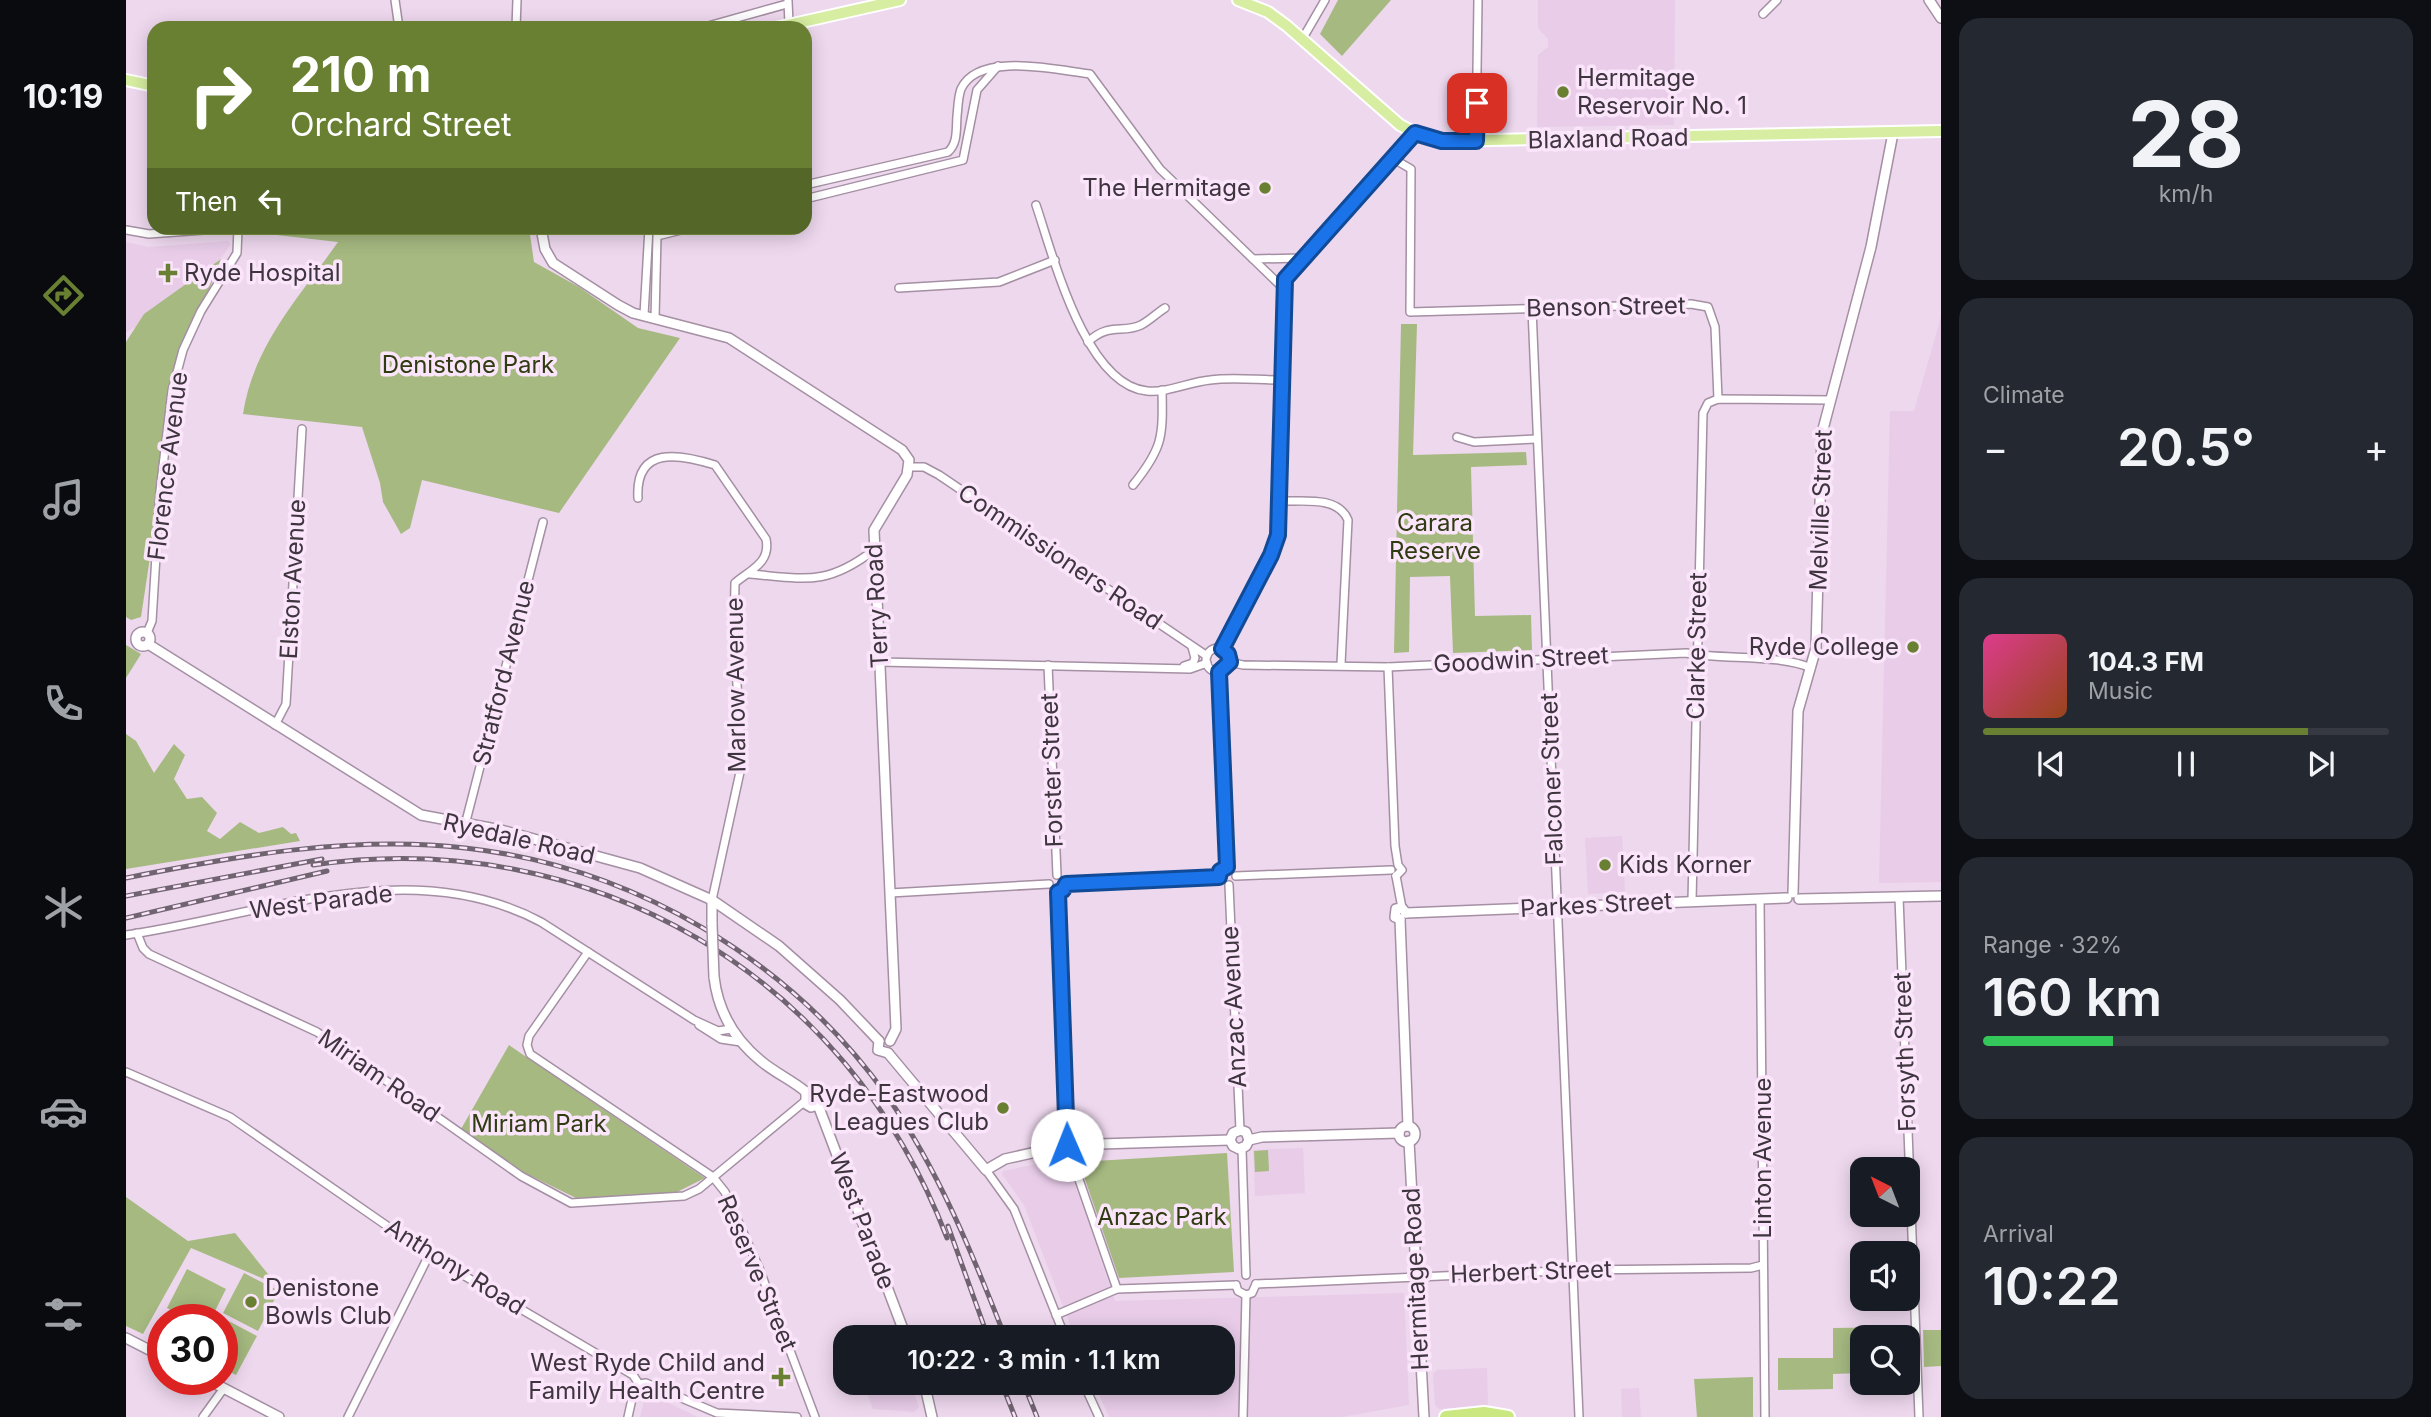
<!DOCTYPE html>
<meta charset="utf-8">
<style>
body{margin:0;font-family:Inter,sans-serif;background:#242831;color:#f1f3f6;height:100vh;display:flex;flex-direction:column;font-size:26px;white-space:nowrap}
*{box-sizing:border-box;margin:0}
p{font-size:23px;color:#9ea1a6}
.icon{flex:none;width:38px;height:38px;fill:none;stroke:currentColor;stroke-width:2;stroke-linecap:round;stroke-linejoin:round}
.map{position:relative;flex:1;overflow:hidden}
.drawer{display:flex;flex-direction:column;gap:18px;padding:18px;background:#0d0f14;width:490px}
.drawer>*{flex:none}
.hud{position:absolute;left:21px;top:21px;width:665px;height:214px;border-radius:21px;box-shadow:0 4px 18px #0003;background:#698032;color:#fff;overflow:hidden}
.needle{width:46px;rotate:318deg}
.tools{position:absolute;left:1724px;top:1157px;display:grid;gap:14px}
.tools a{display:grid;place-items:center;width:70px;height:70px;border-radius:14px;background:#171b24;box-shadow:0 4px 18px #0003;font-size:35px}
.speed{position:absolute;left:21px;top:1304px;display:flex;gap:14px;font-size:35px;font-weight:700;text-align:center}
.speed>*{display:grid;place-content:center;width:91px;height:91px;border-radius:50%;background:#171b24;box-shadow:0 4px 18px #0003;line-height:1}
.speed .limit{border:10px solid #d22;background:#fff;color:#111}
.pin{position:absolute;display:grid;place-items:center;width:60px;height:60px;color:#fff;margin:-30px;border-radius:14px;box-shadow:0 4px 10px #0006}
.me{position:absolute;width:77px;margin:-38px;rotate:359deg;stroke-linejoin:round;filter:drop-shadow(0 0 5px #0008)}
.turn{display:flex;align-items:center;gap:24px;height:147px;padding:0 28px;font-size:32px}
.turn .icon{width:91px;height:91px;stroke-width:2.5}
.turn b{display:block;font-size:49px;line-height:60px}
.then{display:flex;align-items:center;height:66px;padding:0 28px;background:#0003;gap:14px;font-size:26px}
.big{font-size:52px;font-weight:600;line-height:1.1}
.drawer .card{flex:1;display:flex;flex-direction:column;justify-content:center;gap:10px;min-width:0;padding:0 24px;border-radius:21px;background:#242831}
.drawer .dial{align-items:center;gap:0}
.dial b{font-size:91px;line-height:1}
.song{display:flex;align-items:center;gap:21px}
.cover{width:84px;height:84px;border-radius:10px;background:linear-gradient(135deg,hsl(330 70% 55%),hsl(20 70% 35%))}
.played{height:7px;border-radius:4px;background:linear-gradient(90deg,#698032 80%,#363941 80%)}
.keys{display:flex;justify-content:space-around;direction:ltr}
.heat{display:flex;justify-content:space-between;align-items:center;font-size:38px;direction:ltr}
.charge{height:10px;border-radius:5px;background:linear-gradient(90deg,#34c759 32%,#363941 0)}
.trip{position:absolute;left:707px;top:1325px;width:402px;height:70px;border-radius:21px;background:#171b24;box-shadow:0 4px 18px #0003;font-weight:600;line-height:70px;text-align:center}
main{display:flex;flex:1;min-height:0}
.tab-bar{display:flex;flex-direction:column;width:126px;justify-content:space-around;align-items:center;background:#090b0e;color:#9ea1a6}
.tab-bar .icon{width:49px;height:49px}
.tab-bar .selected{color:#698032}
.tab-bar b{font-size:32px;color:#f1f3f6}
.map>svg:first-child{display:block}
</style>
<main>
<nav class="tab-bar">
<b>10:19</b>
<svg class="icon selected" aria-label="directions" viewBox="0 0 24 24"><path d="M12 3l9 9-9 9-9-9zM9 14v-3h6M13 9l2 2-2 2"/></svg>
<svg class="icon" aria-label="music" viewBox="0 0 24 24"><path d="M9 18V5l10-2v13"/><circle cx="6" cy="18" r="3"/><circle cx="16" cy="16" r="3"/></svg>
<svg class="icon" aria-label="phone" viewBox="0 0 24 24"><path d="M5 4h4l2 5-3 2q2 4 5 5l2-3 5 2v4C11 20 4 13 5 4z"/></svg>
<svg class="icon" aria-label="climate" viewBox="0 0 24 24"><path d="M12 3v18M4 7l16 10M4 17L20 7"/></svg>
<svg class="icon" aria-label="car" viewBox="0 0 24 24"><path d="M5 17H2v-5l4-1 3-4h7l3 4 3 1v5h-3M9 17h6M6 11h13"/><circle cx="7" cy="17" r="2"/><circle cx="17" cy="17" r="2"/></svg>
<svg class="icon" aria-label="filters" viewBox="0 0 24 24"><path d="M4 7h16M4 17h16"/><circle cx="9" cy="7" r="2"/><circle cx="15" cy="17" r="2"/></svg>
</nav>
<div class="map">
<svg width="1815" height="1417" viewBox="0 0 1815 1417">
<rect width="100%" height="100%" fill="#eed8ee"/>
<!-- built -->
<g fill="#e8cce8">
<path d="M1412,0H1549L1548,125L1411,127L1412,55L1422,47V39L1412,28Z"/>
<path d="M102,241L105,244L65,299L0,332V242L22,247Z"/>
<path d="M1815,317V882L1753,883L1764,411H1788Z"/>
<path d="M1496,836L1499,892L1462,894L1459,838Z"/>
<path d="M1177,1148L1179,1193L1129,1196L1127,1150Z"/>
<path d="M940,1158L989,1301L1278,1293L1283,1405L1216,1417H983L968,1383L1097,1382V1337H949L898,1205L876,1174L877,1171Z"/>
<path d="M1361,1368L1362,1405L1313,1409L1309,1405L1307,1374L1311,1370Z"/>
<path d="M737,1383H784L793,1407L788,1412L747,1409Z"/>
<path d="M1513,1388L1515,1417H1496L1495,1389Z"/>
<path d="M530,1397L572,1417H514L518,1401Z"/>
</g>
<!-- green -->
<g fill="#a6b981">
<path d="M1212,0H1265L1216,56L1194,34Z"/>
<path d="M147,228H403L408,262L453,287L512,328L554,338L433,513L296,480L284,528L275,534L257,502L254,483L236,427L117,414C127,346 174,296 212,242L142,234Z"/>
<path d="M95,259L46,384L34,491L15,617L5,620L0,617V342L18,314Z"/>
<path d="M1275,324H1291L1287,455L1400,452L1401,465L1345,467L1349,616L1405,615L1406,650L1327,653L1324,576L1284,577L1283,652L1268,653Z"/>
<path d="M0,645L15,654L0,678Z"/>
<path d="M0,734L10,741L28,773L48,744L59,755L48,779L61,799L76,797L91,813L81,831L94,839L114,822L133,833L157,827L165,834L170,833L174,841L0,869Z"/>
<path d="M383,1045L393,1052L579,1178L549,1193L450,1198L397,1172L335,1129Z"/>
<path d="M1142,1150L1143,1171L1129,1172L1128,1151Z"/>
<path d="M1101,1153L1108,1272L993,1278L953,1162Z"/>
<path d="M0,1197L62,1241L109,1233L150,1284L65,1248L17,1334L0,1326Z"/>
<path d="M61,1269L100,1289L85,1319H63L41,1308Z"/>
<path d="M118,1273L153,1291L132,1331L97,1313Z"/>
<path d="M95,1317L131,1336L110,1375L96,1368Z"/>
<path d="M1782,1327L1784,1373L1782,1337H1736V1373L1707,1374V1389L1652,1390V1358H1707V1328Z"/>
<path d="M1797,1330H1815V1366L1798,1367Z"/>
<path d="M1627,1377V1417H1571L1568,1379Z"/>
</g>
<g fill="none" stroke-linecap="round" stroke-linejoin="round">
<!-- minor casing -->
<g stroke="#a48fa3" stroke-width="10">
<g id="minor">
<path d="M269,0L273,28"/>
<path d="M662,1L663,24"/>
<path d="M1637,14L1651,0"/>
<path d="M390,28L391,0"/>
<path d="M575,28L661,4"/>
<path d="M1177,38L1199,0"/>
<path d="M1350,141L1352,0"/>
<path d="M1266,158L1285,169L1284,312L1565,304L1582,307L1589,327L1592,399"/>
<path d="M679,185L822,152C832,143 830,129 831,116C832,108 832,97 835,89C852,51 931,70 964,74L1034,169L1127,259L1176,258"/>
<path d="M679,199L837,160L851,90L872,66"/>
<path d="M910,205C927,255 959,385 1021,391C1042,393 1063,382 1084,380C1107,377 1131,380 1154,380"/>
<path d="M0,230L23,234L105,228"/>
<path d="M1127,259L1157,288"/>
<path d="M773,288L873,282L929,260"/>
<path d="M1406,309L1453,1417"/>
<path d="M518,315L523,228"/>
<path d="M529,318L531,236L563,228"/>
<path d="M962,342C983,322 996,334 1015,325C1023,321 1031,313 1039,308"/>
<path d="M1331,437L1348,442L1411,439"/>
<path d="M784,467H798L813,475L1081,656"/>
<path d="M1007,485C1037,448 1037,437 1036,390"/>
<path d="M512,498C509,445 554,454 589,465L640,539C645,563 624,570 609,583L608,637L616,763L586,900"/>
<path d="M1152,501C1175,502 1212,495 1222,520L1215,664"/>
<path d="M624,574C680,579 701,586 748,550"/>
<path d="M21,633L26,621L34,491L46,391L57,350L75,311L111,253L112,228"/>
<circle cx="1092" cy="660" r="12"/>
<path d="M1096,649L1145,555L1152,535L1159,279L1289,133"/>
<path d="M754,662L1064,669L1081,663"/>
<path d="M1104,662L1117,665L1262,667L1560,653C1597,660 1654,654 1685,668"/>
<path d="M922,665L931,875"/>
<path d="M1058,666L1067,663L1069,658L1066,647"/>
<path d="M1262,667L1269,846L1272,865L1276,870L1270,876"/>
<path d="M1093,672L1101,867"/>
<path d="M149,725L160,704L176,429"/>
<path d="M339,825L417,522"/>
<path d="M1110,876L1265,870"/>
<path d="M1270,876L1276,908"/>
<path d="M940,884L1093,877"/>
<path d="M1103,885L1114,1130"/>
<path d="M932,892L941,1070V1145L991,1289"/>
<path d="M764,893L923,884"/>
<path d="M1773,897L1793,1417"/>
<path d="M1634,900L1639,1417"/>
<path d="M1566,901L1577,413L1582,403L1592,399L1704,400"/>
<path d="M11,933L17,948L23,954L191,1032L395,1176L445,1203L558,1196L573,1189L678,1102"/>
<path d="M0,935C135,916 284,852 415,922L568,1020L592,1031L605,1029"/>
<path d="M462,952L403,1036L401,1045L404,1054L587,1177L599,1192L633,1268L689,1417"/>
<path d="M573,1025L595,1039L615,1042"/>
<path d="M0,1072L104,1117L303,1255L507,1375L513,1384"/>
<path d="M1116,1149L1120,1275"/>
<path d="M860,1170L888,1209L939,1337"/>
<path d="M1130,1284L1454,1270L1625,1268L1637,1265"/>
<path d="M1110,1285L1112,1291L1120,1295L1126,1293L1130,1284"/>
<path d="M930,1315L991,1289L1110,1285"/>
<path d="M957,1382L973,1417"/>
<path d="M513,1384L520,1383L591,1413L671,1417"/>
<path d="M77,1417L98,1388"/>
<path d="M222,1417L303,1255"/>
<path d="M502,1417L508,1390L513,1384"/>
<path d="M1117,1417L1120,1295"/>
</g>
</g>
<!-- tertiary casing -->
<g stroke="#a48fa3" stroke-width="12">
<g id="tertiary">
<path d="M1803,0L1815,18"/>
<path d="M415,228L419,249L427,263L492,305L507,313L603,338L776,450L783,460L781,475L748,530L770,1029L764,1041"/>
<circle cx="17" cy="639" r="7"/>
<path d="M22,644L295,815L375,830L514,868L586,900L653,946L714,1000L753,1041"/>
<path d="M1667,893L1672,711L1690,648L1696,433L1745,247L1767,133"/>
<path d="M1673,899L1815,896"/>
<path d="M586,900V924"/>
<path d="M1280,913L1661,898"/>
<path d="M1274,919L1282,1126"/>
<path d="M1274,919L1269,917L1270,909L1276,908L1280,913"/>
<path d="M588,977C592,1011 608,1039 635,1061C649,1073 666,1080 680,1092"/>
<path d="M753,1041L752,1050L762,1053"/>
<path d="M762,1053L860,1170L879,1159L941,1145L1104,1140"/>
<path d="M680,1092V1104L685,1107L692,1105"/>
<path d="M680,1092H692L695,1097L692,1105"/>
<path d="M692,1105L780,1337"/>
<circle cx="1281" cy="1134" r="8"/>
<path d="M1104,1140L1107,1133L1114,1130L1120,1132L1123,1140"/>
<path d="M1104,1140L1107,1146L1113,1149L1120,1146L1123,1140"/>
<path d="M1123,1140L1136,1137L1273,1133"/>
<path d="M1283,1141L1298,1417"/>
<path d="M0,1338L37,1357"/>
<path d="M80,1379L153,1417"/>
<path d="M798,1382L806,1417"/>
</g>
</g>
<!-- primary casing -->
<g stroke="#fff" stroke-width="14">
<g id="primary">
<path d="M1112,0L1142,12L1161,26L1274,125L1295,136L1316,141L1815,131"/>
<path d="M649,28L774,0"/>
<path d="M0,80L28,86"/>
</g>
</g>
<!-- trunk casing -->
<g stroke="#fff" stroke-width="16">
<path id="trunk" d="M1320,1417L1358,1413L1382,1417"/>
</g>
<!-- minor -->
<use href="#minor" stroke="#fff" stroke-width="7"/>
<!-- tertiary -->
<use href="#tertiary" stroke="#fff" stroke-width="9"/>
<!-- primary -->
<use href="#primary" stroke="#d7eda1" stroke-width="10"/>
<!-- trunk -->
<use href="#trunk" stroke="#cae782" stroke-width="12"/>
<!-- rail casing -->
<g stroke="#716471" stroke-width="5">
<g id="rail">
<path d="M187,865C465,825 721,975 821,1238"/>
<path d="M0,878C109,856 227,835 339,848C505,866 664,959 761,1096C812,1169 847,1255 879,1337"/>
<path d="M0,896L196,859"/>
<path d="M0,918L201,871"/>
<path d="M822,1226L862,1337"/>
<path d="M875,1382L889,1417"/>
<path d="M897,1382L911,1417"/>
</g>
</g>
<!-- rail -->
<use href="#rail" stroke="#fbe5fb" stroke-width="2.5" stroke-dasharray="8" stroke-linecap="butt"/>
<!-- tertiary-bridge casing -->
<g stroke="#a48fa3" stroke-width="12" stroke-linecap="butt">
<path id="tertiary-bridge" d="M586,924L588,977"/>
</g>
<!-- tertiary-bridge -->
<use href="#tertiary-bridge" stroke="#fff" stroke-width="9"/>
</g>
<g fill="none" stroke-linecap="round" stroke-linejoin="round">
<!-- route casing -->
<g stroke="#114b97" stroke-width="18">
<path id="route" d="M941,1145L932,892L937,890L940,884L1093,877L1094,871L1101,867L1093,672L1104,662L1102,654L1096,649L1145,555L1152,535L1159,279L1289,133L1316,141H1350L1351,103"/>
</g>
<!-- route -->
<use href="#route" stroke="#1a73e8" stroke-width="12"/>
</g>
<!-- markers -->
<g fill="#698032" stroke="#fbe5fb" stroke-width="2.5">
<circle cx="1437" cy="92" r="7"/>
<circle cx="1139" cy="188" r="7"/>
<path d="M38.5 262.5h7v7h7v7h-7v7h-7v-7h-7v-7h7z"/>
<circle cx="1787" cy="647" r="7"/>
<circle cx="1479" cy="865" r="7"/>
<circle cx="877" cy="1108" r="7"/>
<circle cx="125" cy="1302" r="7"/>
<path d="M651.5 1366.5h7v7h7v7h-7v7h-7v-7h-7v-7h7z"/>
</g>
<g text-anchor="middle" stroke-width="7" stroke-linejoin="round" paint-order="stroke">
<!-- poi labels -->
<g font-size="24" fill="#3e353e" stroke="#fbe5fb" text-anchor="start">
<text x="1451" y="86">Hermitage<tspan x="1451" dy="28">Reservoir No. 1</tspan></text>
<text x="1125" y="196" text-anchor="end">The Hermitage</text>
<text x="58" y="281">Ryde Hospital</text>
<text x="1773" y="655" text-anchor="end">Ryde College</text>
<text x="1493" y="873">Kids Korner</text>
<text x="863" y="1102" text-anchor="end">Ryde-Eastwood<tspan x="863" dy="28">Leagues Club</tspan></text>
<text x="139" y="1296">Denistone<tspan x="139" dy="28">Bowls Club</tspan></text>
<text x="639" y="1371" text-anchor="end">West Ryde Child and<tspan x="639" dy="28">Family Health Centre</tspan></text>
</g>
<!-- street labels -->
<g font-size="24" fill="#3e353e" stroke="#fbe5fb">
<text transform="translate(1482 139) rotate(-1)" y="8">Blaxland Road</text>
<text transform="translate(1480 307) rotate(-1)" y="8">Benson Street</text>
<text transform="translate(42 466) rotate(-83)" y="8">Florence Avenue</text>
<text transform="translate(1695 510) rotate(-88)" y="8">Melville Street</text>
<text transform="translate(934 557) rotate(34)" y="8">Commissioners Road</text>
<text transform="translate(167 579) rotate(-87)" y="8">Elston Avenue</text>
<text transform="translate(751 606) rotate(-93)" y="8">Terry Road</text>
<text transform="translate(1571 646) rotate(-89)" y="8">Clarke Street</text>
<text transform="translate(1395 660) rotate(-3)" y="8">Goodwin Street</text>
<text transform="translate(378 673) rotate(-76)" y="8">Stratford Avenue</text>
<text transform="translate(610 685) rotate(-91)" y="8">Marlow Avenue</text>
<text transform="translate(926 770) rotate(-92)" y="8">Forster Street</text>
<text transform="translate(1426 779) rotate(-92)" y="8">Falconer Street</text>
<text transform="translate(393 839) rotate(13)" y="8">Ryedale Road</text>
<text transform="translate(195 902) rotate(-7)" y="8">West Parade</text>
<text transform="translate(1470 905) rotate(-3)" y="8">Parkes Street</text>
<text transform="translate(1108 1007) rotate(-93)" y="8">Anzac Avenue</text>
<text transform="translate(1779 1052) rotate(-92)" y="8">Forsyth Street</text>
<text transform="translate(253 1076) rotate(35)" y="8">Miriam Road</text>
<text transform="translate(1637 1158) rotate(-90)" y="8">Linton Avenue</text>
<text transform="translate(736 1221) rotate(69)" y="8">West Parade</text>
<text transform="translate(329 1267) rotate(32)" y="8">Anthony Road</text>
<text transform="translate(1405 1272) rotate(-2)" y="8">Herbert Street</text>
<text transform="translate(631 1273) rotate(67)" y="8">Reserve Street</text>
<text transform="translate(1290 1279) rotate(-93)" y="8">Hermitage Road</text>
</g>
<!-- park labels -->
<g font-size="24" fill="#2f3b10" stroke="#fbe5fb">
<text x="342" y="373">Denistone Park</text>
<text x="1309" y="531">Carara<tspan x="1309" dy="28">Reserve</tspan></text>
<text x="413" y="1132">Miriam Park</text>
<text x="1036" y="1225">Anzac Park</text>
</g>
</g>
</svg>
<div class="tools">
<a><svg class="needle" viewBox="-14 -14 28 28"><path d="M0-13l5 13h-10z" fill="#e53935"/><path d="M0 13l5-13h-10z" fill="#9ea1a6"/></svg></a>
<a><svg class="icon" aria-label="sound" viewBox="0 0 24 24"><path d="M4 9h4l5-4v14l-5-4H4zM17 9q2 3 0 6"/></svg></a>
<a><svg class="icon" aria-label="search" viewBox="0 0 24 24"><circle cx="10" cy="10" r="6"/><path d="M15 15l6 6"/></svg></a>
</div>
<div class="speed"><div class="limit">30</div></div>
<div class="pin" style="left:1351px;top:103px;background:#d93025"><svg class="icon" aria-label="arrive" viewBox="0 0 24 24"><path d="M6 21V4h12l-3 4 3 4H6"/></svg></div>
<svg class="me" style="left:941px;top:1145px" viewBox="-20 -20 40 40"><circle r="19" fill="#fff"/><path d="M0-13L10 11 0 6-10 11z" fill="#1a73e8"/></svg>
<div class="trip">10:22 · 3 min · 1.1 km</div>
<div class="hud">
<div class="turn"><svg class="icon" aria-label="right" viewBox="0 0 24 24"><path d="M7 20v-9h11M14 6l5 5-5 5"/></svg><div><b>210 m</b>Orchard Street</div></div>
<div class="then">Then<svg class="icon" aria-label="left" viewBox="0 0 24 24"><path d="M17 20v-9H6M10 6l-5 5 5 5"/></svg></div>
</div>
</div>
<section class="drawer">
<div class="card dial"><b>28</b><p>km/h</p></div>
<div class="card"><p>Climate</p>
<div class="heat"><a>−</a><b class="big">20.5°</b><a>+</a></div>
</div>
<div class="card">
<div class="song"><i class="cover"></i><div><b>104.3 FM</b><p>Music</p></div></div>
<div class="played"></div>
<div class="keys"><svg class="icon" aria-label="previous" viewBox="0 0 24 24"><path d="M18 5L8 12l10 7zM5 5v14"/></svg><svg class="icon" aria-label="pause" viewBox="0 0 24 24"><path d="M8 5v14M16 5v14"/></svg><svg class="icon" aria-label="next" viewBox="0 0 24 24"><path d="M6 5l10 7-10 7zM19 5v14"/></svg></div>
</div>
<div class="card"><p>Range · 32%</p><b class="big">160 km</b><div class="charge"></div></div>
<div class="card"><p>Arrival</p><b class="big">10:22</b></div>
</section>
</main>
